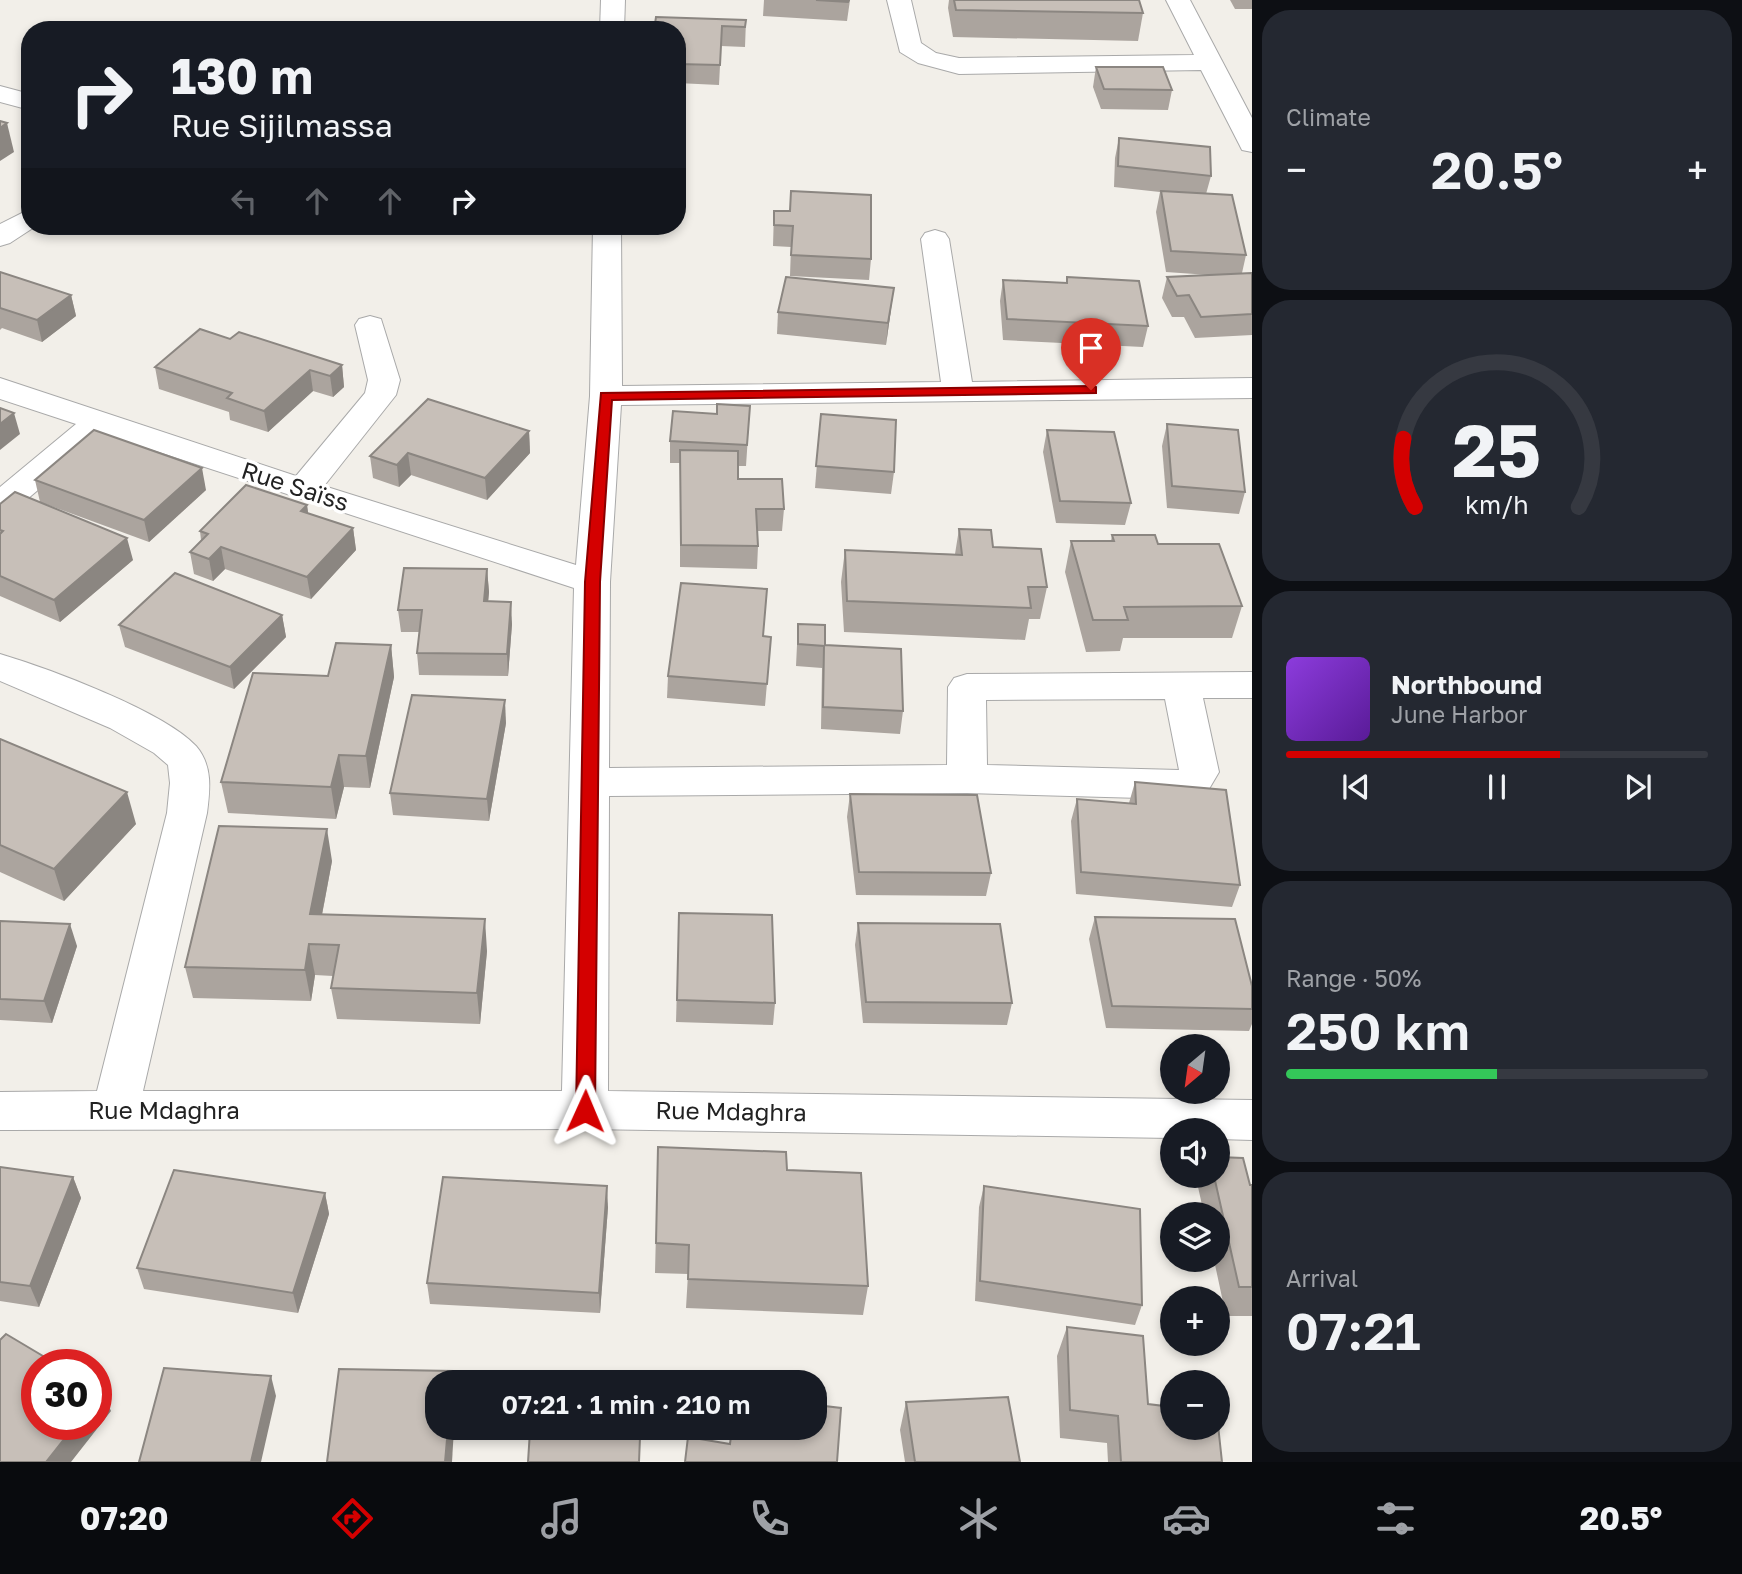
<!DOCTYPE html>
<meta charset="utf-8">
<style>
body{margin:0;font-family:"Golos Text",sans-serif;background:#242831;color:#f1f3f6;height:100vh;display:flex;flex-direction:column;font-size:26px;white-space:nowrap}
*{box-sizing:border-box;margin:0}
p{font-size:23px;color:#9ea1a6}
.icon{flex:none;width:38px;height:38px;fill:none;stroke:currentColor;stroke-width:2;stroke-linecap:round;stroke-linejoin:round}
.map{position:relative;flex:1;overflow:hidden}
.panel{display:flex;flex-direction:column;gap:10px;padding:10px;background:#0d0f14;width:490px}
.panel>*{flex:none}
.hud{position:absolute;left:21px;top:21px;width:665px;height:214px;border-radius:28px;box-shadow:0 4px 10px #0003;background:#171b24;color:#f1f3f6;overflow:hidden}
.needle{width:46px;rotate:209deg}
.fabs{position:absolute;left:1160px;top:1034px;display:grid;gap:14px}
.fabs a{display:grid;place-items:center;width:70px;height:70px;border-radius:50%;background:#171b24;box-shadow:0 4px 10px #0003;font-size:35px}
.speed{position:absolute;left:21px;top:1349px;display:flex;gap:14px;font-size:35px;font-weight:700;text-align:center}
.speed>*{display:grid;place-content:center;width:91px;height:91px;border-radius:50%;background:#171b24;box-shadow:0 4px 10px #0003;line-height:1}
.speed .limit{border:10px solid #d22;background:#fff;color:#111}
.pin{position:absolute;display:grid;place-items:center;width:60px;height:60px;color:#fff;margin:-72px -30px;border-radius:50% 50% 50% 0;rotate:-45deg;box-shadow:0 0 7px #0007}
.pin .icon{rotate:45deg}
.me{position:absolute;width:77px;margin:-38px;rotate:1deg;stroke-linejoin:round;filter:drop-shadow(0 0 5px #0008)}
.turn{display:flex;align-items:center;gap:24px;height:147px;padding:0 35px;font-size:32px}
.turn .icon{width:91px;height:91px;stroke-width:2.5}
.turn b{display:block;font-size:49px;line-height:60px}
.lanes{display:flex;align-items:center;height:66px;padding:0 35px;background:#0003;justify-content:center;gap:35px;direction:ltr}
.lanes .off{opacity:.35}
.big{font-size:52px;font-weight:600;line-height:1.1}
.panel .widget{flex:1;display:flex;flex-direction:column;justify-content:center;gap:10px;min-width:0;padding:0 24px;border-radius:28px;background:#242831}
.panel .dial{align-items:center;gap:0}
.dial svg{height:182px;overflow:visible;fill:none;stroke:#363941;stroke-width:7;stroke-linecap:round;text-anchor:middle}
.dial text{fill:#f1f3f6;stroke:none}
.song{display:flex;align-items:center;gap:21px}
.cover{width:84px;height:84px;border-radius:10px;background:linear-gradient(135deg,hsl(270 70% 55%),hsl(270 70% 35%))}
.played{height:7px;border-radius:4px;background:linear-gradient(90deg,#d40000 65%,#363941 65%)}
.keys{display:flex;justify-content:space-around;direction:ltr}
.heat{display:flex;justify-content:space-between;align-items:center;font-size:38px;direction:ltr}
.charge{height:10px;border-radius:5px;background:linear-gradient(90deg,#34c759 50%,#363941 0)}
.trip{position:absolute;left:425px;top:1370px;width:402px;height:70px;border-radius:28px;background:#171b24;box-shadow:0 4px 10px #0003;font-weight:600;line-height:70px;text-align:center}
.tab-bar{display:flex;height:112px;justify-content:space-around;align-items:center;background:#090b0e;color:#9ea1a6}
.tab-bar .icon{width:49px;height:49px}
.tab-bar .current{color:#d40000}
.tab-bar b{font-size:32px;color:#f1f3f6}
main{display:flex;flex:1;min-height:0}
.map>svg:first-child{display:block}
</style>
<main>
<div class="map">
<svg width="1252" height="1462" viewBox="0 0 1252 1462">
<rect width="100%" height="100%" fill="#f2efe9"/>
<g fill="none" stroke-linecap="round" stroke-linejoin="round">
<!-- street casing -->
<g stroke="#a9a9a9" stroke-width="2">
<g id="street">
<path d="M601,0H625L624,30H600Z"/>
<path d="M887,0H911L921,43L936,53L959,58L1194,55L1166,0H1190L1252,118V152L1242,150L1239,144L1201,70L959,74L918,63L900,52Z"/>
<path d="M0,86L30,94V110L0,102Z"/>
<path d="M30,209V226H36L10,243L0,246V224Z"/>
<path d="M593,226H621L622,386L941,382L921,239L925,233L935,230L945,233L949,239L972,382L1252,378V398L621,405L610,582L609,768L947,765L948,687L954,678L967,674L1252,672V698H1203L1219,772L1209,789L1177,799L967,793L609,796L608,1091L1252,1100V1140L1218,1139V1130H1172V1138L585,1129L0,1130V1092L97,1091L167,813L170,783L168,765L154,753L110,728L0,681V654C47,668 164,711 196,746C213,766 210,789 207,813L143,1091H562L574,588L104,434L12,512L0,515V487L76,424L0,399V378L296,476L365,393L368,380L355,325L359,319L370,316L381,319L400,380L396,395L324,486L576,565L590,396ZM1165,699L1179,770L987,765L986,700Z"/>
</g>
</g>
<!-- street -->
<use href="#street" fill="#fff" fill-rule="evenodd"/>
</g>
<!-- wall -->
<g fill="#aba49e">
<path d="M764,0H850L847,21L763,16Z"/>
<path d="M949,0H1139L1143,13L1138,41L953,37L948,8Z"/>
<path d="M1230,0H1252V9H1235Z"/>
<path d="M746,20L745,47L721,46L719,85L677,83V30Z"/>
<path d="M1096,67L1172,90L1168,110L1101,109L1093,87Z"/>
<path d="M1119,138L1211,176L1206,194L1246,255L1242,273H1252V335L1195,338L1184,317H1172L1162,298L1167,277L1209,275L1166,272L1156,212L1160,192L1114,187L1115,158Z"/>
<path d="M774,211L871,259L869,280L790,276L791,247L773,246Z"/>
<path d="M0,272L71,295L76,316L42,342L2,328L0,330Z"/>
<path d="M1067,277L1148,326L1143,347L1003,340L1000,301L1003,280L1066,283Z"/>
<path d="M891,309L886,345L777,334L778,312Z"/>
<path d="M230,339L342,365L344,387L333,397L313,391L268,432L230,420L229,412L159,389L155,367Z"/>
<path d="M750,406L746,466H738V479L784,509L782,531H757L758,546L757,569L680,567V463H670V441L717,414Z"/>
<path d="M821,414L894,472L891,494L815,488Z"/>
<path d="M1167,424L1245,492L1239,514L1167,508L1162,446Z"/>
<path d="M1047,430L1131,503L1125,525L1056,523L1043,452Z"/>
<path d="M529,431L530,453L487,500L411,475L399,487L373,478L370,456Z"/>
<path d="M35,480L206,490L149,542L40,502Z"/>
<path d="M0,504L133,560L60,622L0,596Z"/>
<path d="M307,505L308,513L353,528L356,550L311,599L225,569L213,581L194,574L190,552L201,540L200,531Z"/>
<path d="M959,529L993,547L1047,587L1040,619H1029L1025,640L844,632L841,582L845,550L955,554Z"/>
<path d="M1112,535L1158,544L1242,606L1232,638H1123L1120,651L1086,652L1065,572L1071,541H1111Z"/>
<path d="M487,569L489,592L488,602L512,624L508,676L419,675L417,653L419,632H401L398,610Z"/>
<path d="M282,615L286,637L234,689L125,647L119,625Z"/>
<path d="M798,624L903,711L900,734L821,729L822,668L796,666Z"/>
<path d="M764,636L771,637L765,706L667,698L668,676Z"/>
<path d="M391,645L394,677L370,788L344,787L336,819L228,813L221,782L328,676Z"/>
<path d="M506,723L489,821L393,815L390,793Z"/>
<path d="M0,739L136,824L64,901L0,872Z"/>
<path d="M1135,782L1240,885L1232,907L1076,894L1071,821L1077,799L1129,803Z"/>
<path d="M850,794L991,873L986,896L856,895L847,817Z"/>
<path d="M332,861L322,915L487,951L480,1024L337,1019L331,988L333,976L315,975L311,1001L193,998L185,967Z"/>
<path d="M679,913L775,1003L773,1025L676,1022Z"/>
<path d="M1095,917L1252,986V1024L1249,1031L1106,1028L1089,939Z"/>
<path d="M0,921L77,946L52,1023L0,1020Z"/>
<path d="M858,923L1012,1003L1007,1025L863,1023L855,945Z"/>
<path d="M658,1147L787,1170L868,1286L863,1315L686,1308L688,1274L655,1273Z"/>
<path d="M0,1167L73,1177L81,1198L39,1307L0,1301Z"/>
<path d="M1202,1176H1218L1252,1185V1316H1226L1214,1260H1218V1214H1204L1198,1187Z"/>
<path d="M984,1186L1142,1305L1135,1325L975,1301L979,1207Z"/>
<path d="M325,1193L329,1214L298,1313L144,1289L137,1268Z"/>
<path d="M608,1207L600,1313L430,1304L427,1283Z"/>
<path d="M1067,1327L1148,1404L1222,1462H1108L1107,1443L1060,1438L1057,1356Z"/>
<path d="M906,1402L1020,1462H905L900,1430Z"/>
</g>
<!-- shaded-wall -->
<g fill="#8b8681">
<path d="M7,123L14,152L0,161V128Z"/>
<path d="M894,288L891,309L886,345L888,323Z"/>
<path d="M71,295L76,316L42,342L37,320Z"/>
<path d="M342,365L344,387L333,397L330,376Z"/>
<path d="M310,370L313,391L268,432L264,411Z"/>
<path d="M14,413L20,434L0,450V424Z"/>
<path d="M529,431L530,453L487,500L485,478Z"/>
<path d="M408,453L411,475L399,487L397,465Z"/>
<path d="M202,468L206,490L149,542L144,520Z"/>
<path d="M307,505L310,527L301,511Z"/>
<path d="M353,528L356,550L311,599L307,577Z"/>
<path d="M127,538L133,560L60,622L54,600Z"/>
<path d="M221,547L225,569L213,581L209,559Z"/>
<path d="M487,569L489,592L486,624L484,601Z"/>
<path d="M511,602L512,624L508,676L507,654Z"/>
<path d="M282,615L286,637L234,689L230,667Z"/>
<path d="M391,645L394,677L370,788L366,756Z"/>
<path d="M505,700L506,723L489,821L487,799Z"/>
<path d="M339,755L344,787L336,819L331,787Z"/>
<path d="M127,792L136,824L64,901L54,869Z"/>
<path d="M327,829L332,861L316,946L310,914Z"/>
<path d="M485,919L487,951L480,1024L477,993Z"/>
<path d="M70,924L77,946L52,1023L44,1001Z"/>
<path d="M309,944L315,975L311,1001L305,970Z"/>
<path d="M73,1177L81,1198L39,1307L30,1286Z"/>
<path d="M607,1186L608,1207L600,1313L599,1293Z"/>
<path d="M325,1193L329,1214L298,1313L293,1293Z"/>
<path d="M271,1376L276,1396L261,1462H251Z"/>
<path d="M102,1392L111,1411L71,1462H46L76,1424H96V1400Z"/>
<path d="M448,1428H454L452,1462H445Z"/>
</g>
<!-- building -->
<g fill="#c7bfb8" stroke="#8b8681" stroke-width="2">
<path d="M816,0H849L848,2Z"/>
<path d="M954,0H1139L1143,13L956,10Z"/>
<path d="M656,17L746,20L745,27L722,26L720,65L677,64V30H654Z"/>
<path d="M1096,67H1163L1172,90L1104,89Z"/>
<path d="M0,121L7,123L0,128Z"/>
<path d="M1119,138L1210,147L1211,176L1118,166Z"/>
<path d="M791,191L871,195V259L791,255L793,226L774,225V211H790Z"/>
<path d="M1161,191L1232,195L1246,255L1171,251Z"/>
<path d="M0,272L71,295L37,320L0,308Z"/>
<path d="M1252,273V314L1201,317L1189,295L1177,296L1167,277Z"/>
<path d="M786,277L894,288L888,323L778,312Z"/>
<path d="M1067,277L1139,281L1148,326L1007,319L1003,280L1067,283Z"/>
<path d="M200,329L230,339L239,332L342,365L330,376L310,370L264,411L227,398L232,393L155,367Z"/>
<path d="M428,399L529,431L485,478L408,453L397,465L370,456Z"/>
<path d="M717,404L750,406L747,445L670,441L673,411L717,414Z"/>
<path d="M0,408L14,413L0,424Z"/>
<path d="M821,414L896,420L894,472L816,466Z"/>
<path d="M1167,424L1238,430L1245,492L1172,486Z"/>
<path d="M94,430L202,468L144,520L35,480Z"/>
<path d="M1047,430L1114,432L1131,503L1060,501Z"/>
<path d="M680,450L738,451V479H782L784,509H756L758,546L681,545Z"/>
<path d="M246,485L307,505L301,511L353,528L307,577L221,547L209,559L190,552L208,534L200,531Z"/>
<path d="M15,492L127,538L54,600L0,576V534L3,531L0,530V504Z"/>
<path d="M959,529L991,530L993,547L1041,549L1047,587H1028L1031,608L847,601L845,550L962,555Z"/>
<path d="M1112,535H1155L1158,544H1219L1242,606L1124,607L1128,620H1093L1071,541H1114Z"/>
<path d="M404,568L487,569L484,601L511,602L507,654L417,653L422,610H398Z"/>
<path d="M175,573L282,615L230,667L119,625Z"/>
<path d="M681,583L767,589L763,636L771,637L767,684L668,676Z"/>
<path d="M798,624L825,625V645L901,649L903,711L823,707L824,646L798,644Z"/>
<path d="M336,643L391,645L366,756L339,755L331,787L221,782L253,673L328,676Z"/>
<path d="M412,695L505,700L487,799L390,793Z"/>
<path d="M0,739L127,792L54,869L0,845Z"/>
<path d="M1135,782L1226,790L1240,885L1081,872L1077,799L1136,804Z"/>
<path d="M850,794L977,795L991,873L859,872Z"/>
<path d="M219,826L327,829L310,914L485,919L477,993L331,988L339,945L309,944L305,970L185,967Z"/>
<path d="M679,913L772,915L775,1003L677,1000Z"/>
<path d="M1095,917L1235,919L1252,986V1009L1112,1006Z"/>
<path d="M0,921L70,924L44,1001L0,999Z"/>
<path d="M858,923L1000,924L1012,1003L866,1002Z"/>
<path d="M658,1147L786,1152L787,1170L861,1173L868,1286L688,1279L689,1245L656,1243Z"/>
<path d="M1218,1157L1243,1158L1250,1185H1252V1287H1239L1214,1176H1218Z"/>
<path d="M0,1167L73,1177L30,1286L0,1282Z"/>
<path d="M174,1170L325,1193L293,1293L137,1268Z"/>
<path d="M443,1177L607,1186L599,1293L427,1283Z"/>
<path d="M984,1186L1140,1209L1142,1305L980,1281Z"/>
<path d="M1067,1327L1143,1336L1148,1404L1172,1407V1428H1218V1425L1222,1462H1121L1118,1416L1070,1410Z"/>
<path d="M6,1334L58,1365H37V1424H76L46,1462H0V1340Z"/>
<path d="M164,1368L271,1376L251,1462H139Z"/>
<path d="M339,1369L453,1371L452,1382H438V1428H448L445,1462H327Z"/>
<path d="M96,1388L102,1392L96,1400Z"/>
<path d="M1008,1397L1020,1462H915L906,1402Z"/>
<path d="M816,1405L841,1408L837,1462H685L688,1437L730,1444L732,1428H816Z"/>
<path d="M530,1431L640,1437L639,1462H528Z"/>
</g>
<!-- route -->
<path fill="#d40000" stroke="#8a0000" stroke-width="2" d="M1091,386L1096,387V393L612,400L600,582L595,1111L592,1116H579L576,1111L585,582L601,393Z"/>
<g text-anchor="middle" stroke-width="7" stroke-linejoin="round" paint-order="stroke">
<!-- street labels -->
<g font-size="24" fill="#222" stroke="#fff">
<text transform="translate(295 487) rotate(18)" y="8">Rue Saïss</text>
<text x="164" y="1119">Rue Mdaghra</text>
<text transform="translate(731 1112) rotate(1)" y="8">Rue Mdaghra</text>
</g>
</g>
</svg>
<div class="fabs">
<a><svg class="needle" viewBox="-14 -14 28 28"><path d="M0-13l5 13h-10z" fill="#e53935"/><path d="M0 13l5-13h-10z" fill="#9ea1a6"/></svg></a>
<a><svg class="icon" aria-label="sound" viewBox="0 0 24 24"><path d="M4 9h4l5-4v14l-5-4H4zM17 9q2 3 0 6"/></svg></a>
<a><svg class="icon" aria-label="layers" viewBox="0 0 24 24"><path d="M12 4l9 5-9 5-9-5zM3 14l9 5 9-5"/></svg></a>
<a>+</a>
<a>−</a>
</div>
<div class="speed"><div class="limit">30</div></div>
<div class="pin" style="left:1091px;top:390px;background:#d93025"><svg class="icon" aria-label="arrive" viewBox="0 0 24 24"><path d="M6 21V4h12l-3 4 3 4H6"/></svg></div>
<svg class="me" style="left:585px;top:1111px" viewBox="-20 -20 40 40"><path d="M0-17L14 15 0 8-14 15z" fill="#d40000" stroke="#fff" stroke-width="4"/></svg>
<div class="trip">07:21 · 1 min · 210 m</div>
<div class="hud">
<div class="turn"><svg class="icon" aria-label="right" viewBox="0 0 24 24"><path d="M7 20v-9h11M14 6l5 5-5 5"/></svg><div><b>130 m</b>Rue Sijilmassa</div></div>
<div class="lanes"><svg class="icon off" aria-label="left" viewBox="0 0 24 24"><path d="M17 20v-9H6M10 6l-5 5 5 5"/></svg><svg class="icon off" aria-label="ahead" viewBox="0 0 24 24"><path d="M12 20V5M6 11l6-6 6 6"/></svg><svg class="icon off" aria-label="ahead" viewBox="0 0 24 24"><path d="M12 20V5M6 11l6-6 6 6"/></svg><svg class="icon" aria-label="right" viewBox="0 0 24 24"><path d="M7 20v-9h11M14 6l5 5-5 5"/></svg></div>
</div>
</div>
<section class="panel">
<div class="widget"><p>Climate</p>
<div class="heat"><a>−</a><b class="big">20.5°</b><a>+</a></div>
</div>
<div class="widget dial"><svg viewBox="0 0 100 80">
<path d="M14 69A42 42 0 1 1 86 69"/>
<path d="M14 69A42 42 0 0 1 9 39" stroke="#d40000"/>
<text x="50" y="56" font-size="32" font-weight="700">25</text>
<text x="50" y="72" font-size="11">km/h</text>
</svg></div>
<div class="widget">
<div class="song"><i class="cover"></i><div><b>Northbound</b><p>June Harbor</p></div></div>
<div class="played"></div>
<div class="keys"><svg class="icon" aria-label="previous" viewBox="0 0 24 24"><path d="M18 5L8 12l10 7zM5 5v14"/></svg><svg class="icon" aria-label="pause" viewBox="0 0 24 24"><path d="M8 5v14M16 5v14"/></svg><svg class="icon" aria-label="next" viewBox="0 0 24 24"><path d="M6 5l10 7-10 7zM19 5v14"/></svg></div>
</div>
<div class="widget"><p>Range · 50%</p><b class="big">250 km</b><div class="charge"></div></div>
<div class="widget"><p>Arrival</p><b class="big">07:21</b></div>
</section>
</main>
<nav class="tab-bar">
<b>07:20</b>
<svg class="icon current" aria-label="directions" viewBox="0 0 24 24"><path d="M12 3l9 9-9 9-9-9zM9 14v-3h6M13 9l2 2-2 2"/></svg>
<svg class="icon" aria-label="music" viewBox="0 0 24 24"><path d="M9 18V5l10-2v13"/><circle cx="6" cy="18" r="3"/><circle cx="16" cy="16" r="3"/></svg>
<svg class="icon" aria-label="phone" viewBox="0 0 24 24"><path d="M5 4h4l2 5-3 2q2 4 5 5l2-3 5 2v4C11 20 4 13 5 4z"/></svg>
<svg class="icon" aria-label="climate" viewBox="0 0 24 24"><path d="M12 3v18M4 7l16 10M4 17L20 7"/></svg>
<svg class="icon" aria-label="car" viewBox="0 0 24 24"><path d="M5 17H2v-5l4-1 3-4h7l3 4 3 1v5h-3M9 17h6M6 11h13"/><circle cx="7" cy="17" r="2"/><circle cx="17" cy="17" r="2"/></svg>
<svg class="icon" aria-label="filters" viewBox="0 0 24 24"><path d="M4 7h16M4 17h16"/><circle cx="9" cy="7" r="2"/><circle cx="15" cy="17" r="2"/></svg>
<b>20.5°</b>
</nav>
